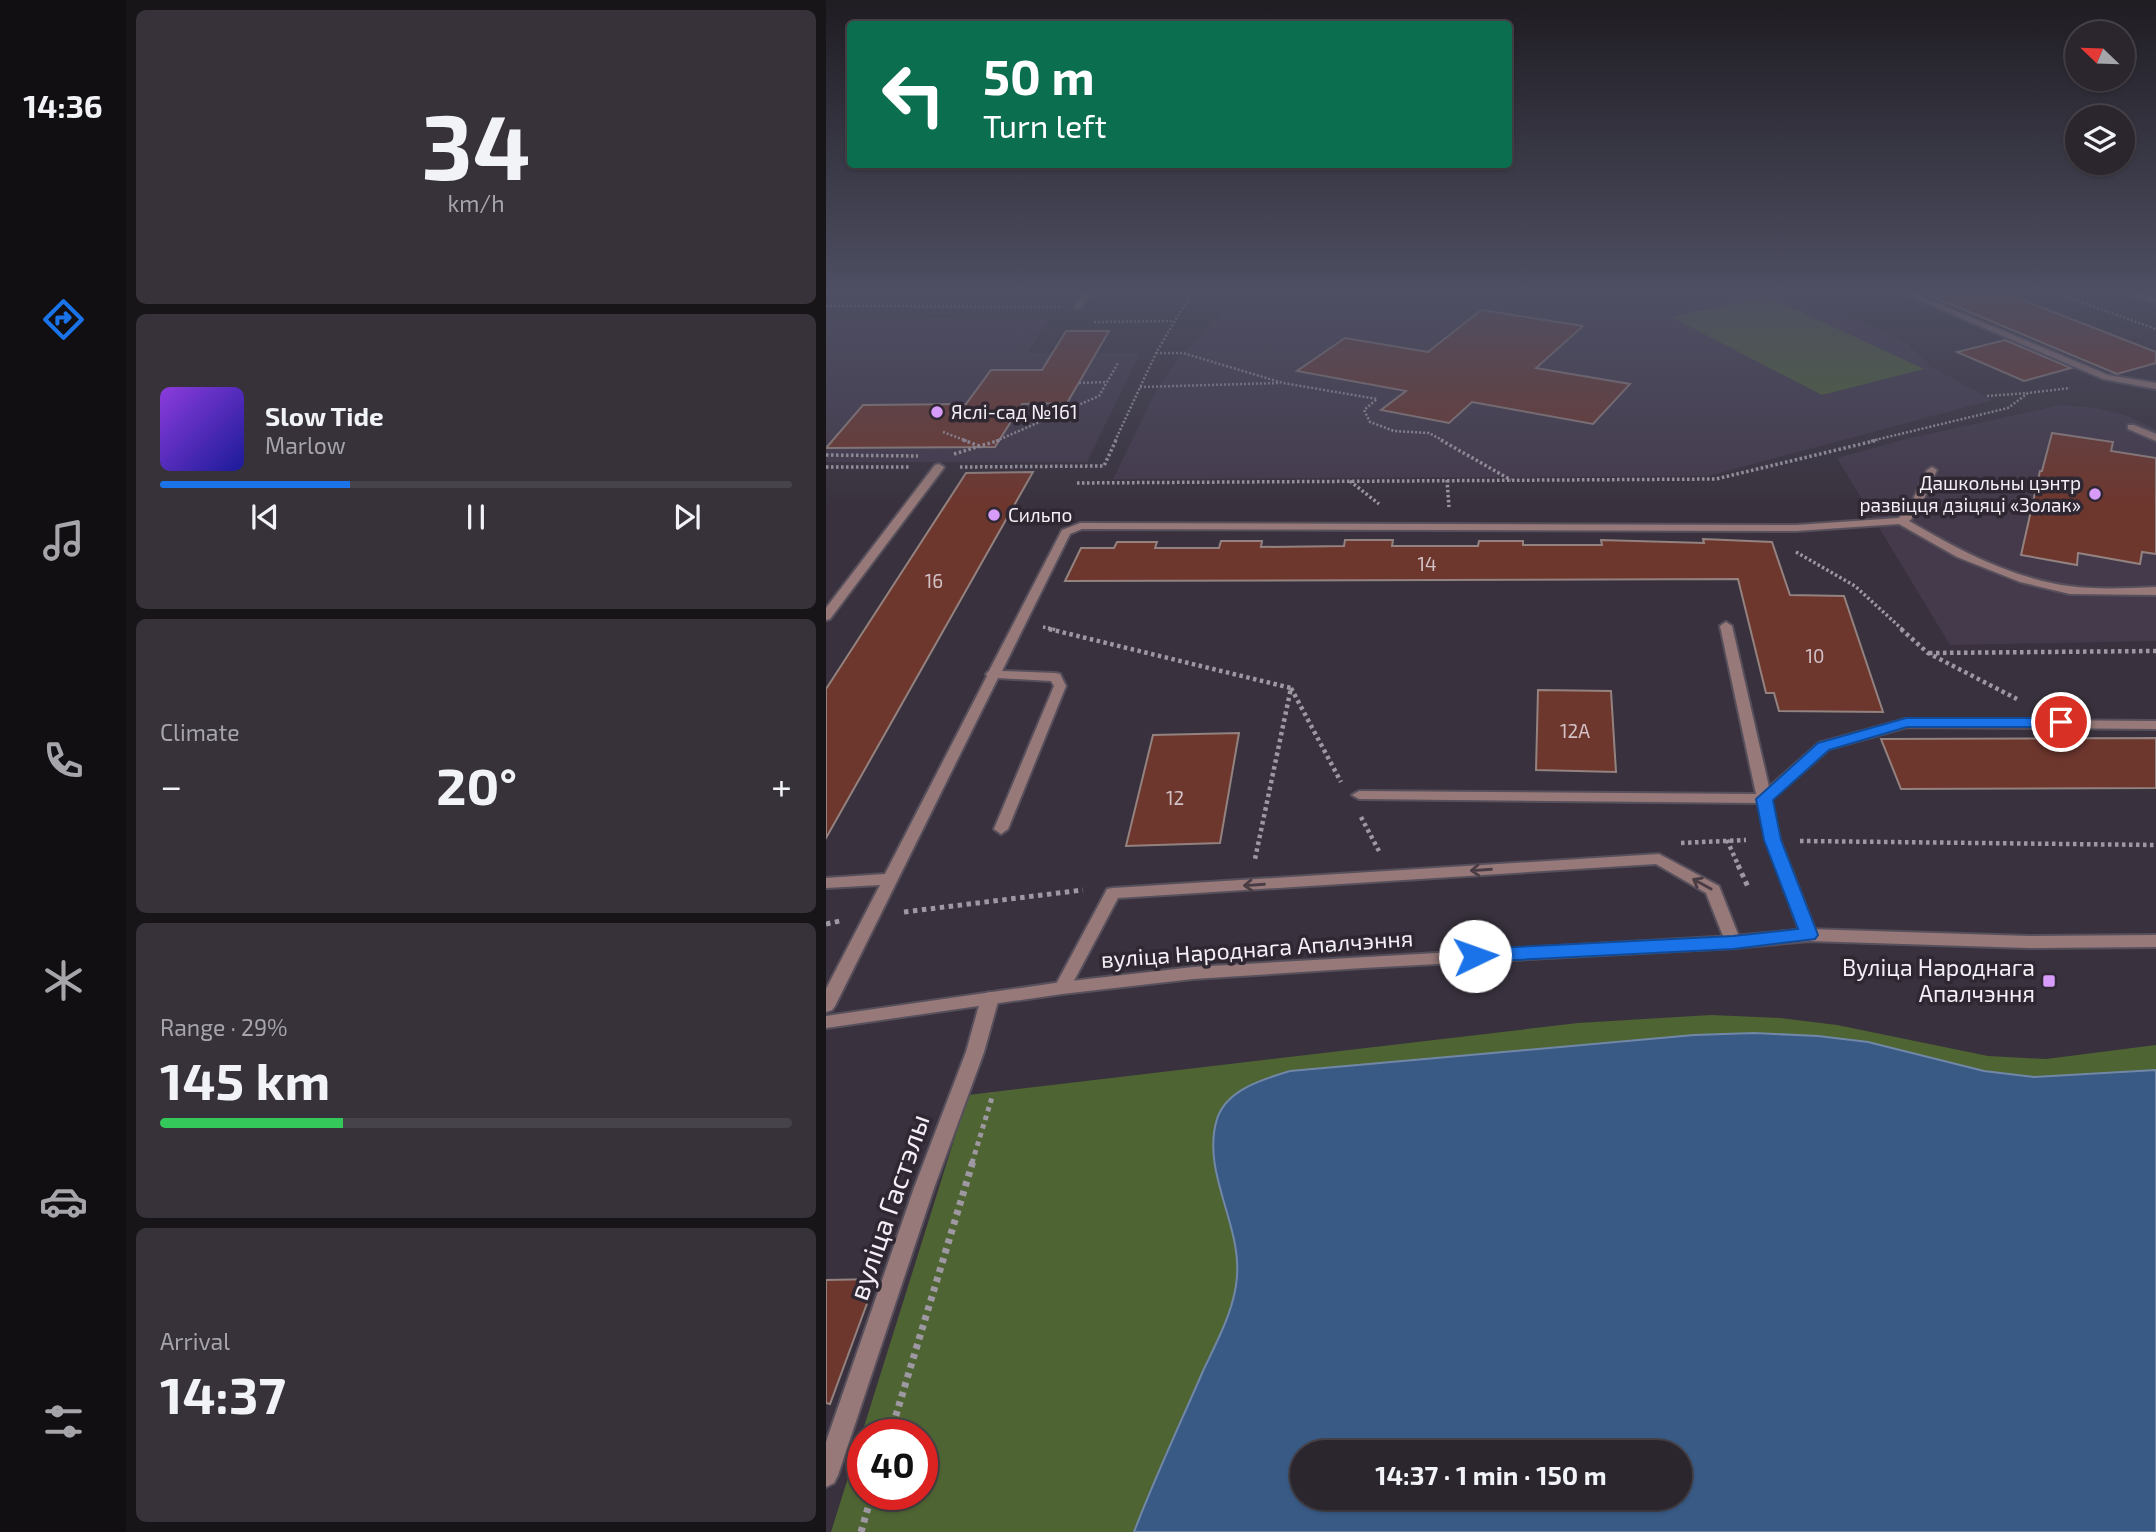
<!DOCTYPE html>
<meta charset="utf-8">
<style>
body{margin:0;font-family:"Exo 2",sans-serif;background:#37323a;color:#f1f3f6;height:100vh;display:flex;flex-direction:column;font-size:26px;white-space:nowrap}
*{box-sizing:border-box;margin:0}
p{font-size:23px;color:#a6a5aa}
.icon{flex:none;width:38px;height:38px;fill:none;stroke:currentColor;stroke-width:2;stroke-linecap:round;stroke-linejoin:round}
.map{position:relative;flex:1;overflow:hidden}
.drawer{display:flex;flex-direction:column;gap:10px;padding:10px;background:#181519;width:700px}
.drawer>*{flex:none}
.hud{position:absolute;left:21px;top:21px;width:665px;height:147px;border-radius:7px;box-shadow:0 2px 5px #0004,0 0 0 2px #47434a;background:#0b6e4f;color:#fff;overflow:hidden}
.needle{width:46px;rotate:293deg}
.controls{position:absolute;left:1239px;top:21px;display:grid;gap:14px}
.controls a{display:grid;place-items:center;width:70px;height:70px;border-radius:50%;background:#2b262e;box-shadow:0 2px 5px #0004,0 0 0 2px #47434a;font-size:35px}
.speed{position:absolute;left:21px;top:1419px;display:flex;gap:14px;font-size:35px;font-weight:700;text-align:center}
.speed>*{display:grid;place-content:center;width:91px;height:91px;border-radius:50%;background:#2b262e;box-shadow:0 2px 5px #0004,0 0 0 2px #47434a;line-height:1}
.speed .limit{border:10px solid #d22;background:#fff;color:#111}
.pin{position:absolute;display:grid;place-items:center;width:60px;height:60px;color:#fff;margin:-30px;border:4px solid #fff;border-radius:50%;box-shadow:0 2px 7px #0007}
.me{position:absolute;width:77px;margin:-38px;rotate:87deg;stroke-linejoin:round;filter:drop-shadow(0 0 5px #0008)}
.turn{display:flex;align-items:center;gap:24px;height:147px;padding:0 21px;font-size:32px}
.turn .icon{width:91px;height:91px;stroke-width:2.5}
.turn b{display:block;font-size:49px;line-height:60px}
.big{font-size:52px;font-weight:700;line-height:1.1}
.drawer .widget{flex:1;display:flex;flex-direction:column;justify-content:center;gap:10px;min-width:0;padding:0 24px;border-radius:10px;background:#37323a}
.drawer .dial{align-items:center;gap:0}
.dial b{font-size:91px;line-height:1}
.song{display:flex;align-items:center;gap:21px}
.cover{width:84px;height:84px;border-radius:10px;background:linear-gradient(135deg,hsl(270 70% 55%),hsl(240 70% 35%))}
.played{height:7px;border-radius:4px;background:linear-gradient(90deg,#1a73e8 30%,#47434a 30%)}
.keys{display:flex;justify-content:space-around;direction:ltr}
.heat{display:flex;justify-content:space-between;align-items:center;font-size:38px;direction:ltr}
.charge{height:10px;border-radius:5px;background:linear-gradient(90deg,#34c759 29%,#47434a 0)}
.trip{position:absolute;left:464px;top:1440px;width:402px;height:70px;border-radius:35px;background:#2b262e;box-shadow:0 2px 5px #0004,0 0 0 2px #47434a;font-weight:700;line-height:70px;text-align:center}
main{display:flex;flex:1;min-height:0}
.dock{display:flex;flex-direction:column;width:126px;justify-content:space-around;align-items:center;background:#110f12;color:#a6a5aa}
.dock .icon{width:49px;height:49px}
.dock .active{color:#1a73e8}
.dock b{font-size:32px;color:#f1f3f6}
.map>svg:first-child{display:block}
</style>
<main>
<nav class="dock">
<b>14:36</b>
<svg class="icon active" aria-label="directions" viewBox="0 0 24 24"><path d="M12 3l9 9-9 9-9-9zM9 14v-3h6M13 9l2 2-2 2"/></svg>
<svg class="icon" aria-label="music" viewBox="0 0 24 24"><path d="M9 18V5l10-2v13"/><circle cx="6" cy="18" r="3"/><circle cx="16" cy="16" r="3"/></svg>
<svg class="icon" aria-label="phone" viewBox="0 0 24 24"><path d="M5 4h4l2 5-3 2q2 4 5 5l2-3 5 2v4C11 20 4 13 5 4z"/></svg>
<svg class="icon" aria-label="climate" viewBox="0 0 24 24"><path d="M12 3v18M4 7l16 10M4 17L20 7"/></svg>
<svg class="icon" aria-label="car" viewBox="0 0 24 24"><path d="M5 17H2v-5l4-1 3-4h7l3 4 3 1v5h-3M9 17h6M6 11h13"/><circle cx="7" cy="17" r="2"/><circle cx="17" cy="17" r="2"/></svg>
<svg class="icon" aria-label="filters" viewBox="0 0 24 24"><path d="M4 7h16M4 17h16"/><circle cx="9" cy="7" r="2"/><circle cx="15" cy="17" r="2"/></svg>
</nav>
<section class="drawer">
<div class="widget dial"><b>34</b><p>km/h</p></div>
<div class="widget">
<div class="song"><i class="cover"></i><div><b>Slow Tide</b><p>Marlow</p></div></div>
<div class="played"></div>
<div class="keys"><svg class="icon" aria-label="previous" viewBox="0 0 24 24"><path d="M18 5L8 12l10 7zM5 5v14"/></svg><svg class="icon" aria-label="pause" viewBox="0 0 24 24"><path d="M8 5v14M16 5v14"/></svg><svg class="icon" aria-label="next" viewBox="0 0 24 24"><path d="M6 5l10 7-10 7zM19 5v14"/></svg></div>
</div>
<div class="widget"><p>Climate</p>
<div class="heat"><a>−</a><b class="big">20°</b><a>+</a></div>
</div>
<div class="widget"><p>Range · 29%</p><b class="big">145 km</b><div class="charge"></div></div>
<div class="widget"><p>Arrival</p><b class="big">14:37</b></div>
</section>
<div class="map">
<svg width="1330" height="1532" viewBox="0 0 1330 1532">
<rect width="100%" height="100%" fill="#39323e"/>
<!-- built -->
<g fill="#443a4c">
<path d="M418,290H969L1085,345L1083,347L1094,355L1103,366L1167,400L882,476L287,479L332,387L357,353Z"/>
<path d="M0,316L222,320L202,353H314L261,462H0Z"/>
<path d="M1235,405L1270,408L1302,416L1330,429V641L1124,645L1011,458L1084,438Z"/>
</g>
<!-- green -->
<g fill="#4f6433" fill-rule="evenodd">
<path d="M941,296L1098,369L996,395L845,317Z"/>
<path d="M885,1015L954,1018L1011,1025L1162,1056L1220,1059L1330,1045V1532H5L142,1095L752,1023ZM37,1435H96V1494H37ZM476,1452H854V1498H476Z"/>
</g>
<!-- water -->
<path fill="#395a85" stroke="#7187a7" stroke-width="2" fill-rule="evenodd" d="M928,1033L992,1036L1042,1042L1158,1071L1208,1077L1330,1070V1532H308C329,1477 354,1424 377,1371C391,1341 409,1309 411,1276C415,1223 375,1171 391,1119C400,1090 437,1079 464,1071L868,1035ZM476,1452H854V1498H476Z"/>
<!-- building -->
<g fill="#6e372e" stroke="#93827f" stroke-width="2">
<path d="M1091,290H1171L1330,352V363L1291,374Z"/>
<path d="M655,310L757,326L710,368L804,384L767,424L646,402L623,423L555,410L580,391L471,371L519,338L602,352Z"/>
<path d="M240,331H283L241,403L196,404L169,447L0,448L37,405L140,404L165,370H216Z"/>
<path d="M1179,340L1245,368L1198,381L1131,352Z"/>
<path d="M1226,433L1287,442L1285,451L1330,458V554L1316,552L1314,564L1252,553L1251,565L1195,555L1214,471H1216Z"/>
<path d="M207,472L0,838V689L140,473Z"/>
<path d="M877,539L946,542L964,595L1018,596L1057,712L953,711L948,693H940L912,579L239,581L255,548H288L291,542H331L329,548H393L395,541H436L435,547L518,546L519,540H567L566,546H652L653,541H697V545H776L775,540L878,543Z"/>
<path d="M712,690L785,691L790,772L710,770Z"/>
<path d="M413,733L394,843L300,846L327,735Z"/>
<path d="M1330,738V788L1075,789L1055,739Z"/>
<path d="M50,1279L4,1404L0,1403V1280Z"/>
</g>
<g fill="none" stroke-linecap="round" stroke-linejoin="round">
<!-- service casing -->
<g stroke="#57505c" stroke-width="4">
<g id="service">
<path d="M259,290H267L255,309H249L248,307Z"/>
<path d="M1070,290H1080L1282,375L1330,383V389L1277,379Z"/>
<path d="M1292,290H1303L1330,298V303Z"/>
<path d="M1302,425H1308L1330,434V441L1302,429Z"/>
<path d="M113,464L118,467L117,469L4,619L0,620V608L109,465Z"/>
<path d="M1106,467L1111,470L1091,514L1083,521C1133,550 1185,578 1243,586C1272,590 1301,588 1330,587V595L1244,594L1194,582L1131,557L1073,524L970,531L256,529L244,534L176,671L229,673L234,674L240,686L182,829L175,834L168,829L228,686L225,681L172,678L9,1006L6,1010L0,1012V989L54,885L0,888V878L59,874L161,676L160,674L163,671L236,530L254,523L970,525L1072,518L1081,512L1101,470Z"/>
<path d="M900,622L906,626L943,787L993,743L1080,719L1330,721V729L1081,727L1003,749L945,800L954,840L991,935L989,939H977L975,935L940,840L932,803L533,799L526,795L533,791L930,794L894,626Z"/>
<path d="M833,854L893,886L915,942L913,946H901L880,893L830,864L292,898L242,992L236,994L230,992L228,988L279,893L281,889L287,888Z"/>
</g>
</g>
<!-- minor casing -->
<g stroke="#57505c" stroke-width="4">
<path id="minor" d="M164,992L170,994L173,998L158,1052L108,1188L12,1475L8,1483L0,1487V1442L88,1188L140,1052L155,998L158,994Z"/>
</g>
<!-- tertiary casing -->
<g stroke="#57505c" stroke-width="4">
<path id="tertiary" d="M983,929L1203,936L1330,935V947L1203,948L983,941L907,948L537,968L367,979L236,994L0,1028V1016L236,982L367,967L907,936Z"/>
</g>
<!-- path-far4 -->
<g stroke="#9e98a2" stroke-width="2.5" stroke-dasharray="2 2" stroke-linecap="butt">
<path d="M1222,290L1330,329"/>
<path d="M0,306L234,307"/>
<path d="M268,322L348,321"/>
<path d="M330,353H357L457,383L551,399L538,410L544,422L568,431L603,433L618,441"/>
<path d="M253,383L281,382"/>
<path d="M314,387L453,383"/>
<path d="M1161,396L1202,393"/>
<path d="M117,432L141,441"/>
<path d="M170,441L273,396L292,363"/>
<path d="M289,441L330,353L367,290"/>
<path d="M1045,441L1182,408L1202,393L1244,388"/>
</g>
<!-- path-far3 -->
<g stroke="#9e98a2" stroke-width="3.5" stroke-dasharray="2.5 2.5" stroke-linecap="butt">
<path d="M137,440L156,447"/>
<path d="M615,440L685,480"/>
<path d="M128,454L174,440"/>
<path d="M0,455L92,456"/>
<path d="M0,467H83"/>
<path d="M134,467L278,466L290,440"/>
<path d="M621,480L623,507"/>
<path d="M524,481L553,504"/>
<path d="M251,483L890,479L1052,440"/>
<path d="M970,552L1029,586L1077,630"/>
<path d="M217,627L231,630"/>
</g>
<!-- path-far2 -->
<g stroke="#9e98a2" stroke-width="4.5" stroke-dasharray="3.5 3.5" stroke-linecap="butt">
<path d="M223,629L465,688L429,859"/>
<path d="M1075,629L1102,653L1191,699"/>
<path d="M1103,653L1330,651"/>
<path d="M465,688L515,782"/>
<path d="M535,817L554,853"/>
<path d="M901,840L913,867"/>
<path d="M974,841L1330,845"/>
<path d="M855,843L920,840"/>
</g>
<!-- path-far1 -->
<g stroke="#9e98a2" stroke-width="5" stroke-dasharray="4.5 4.5" stroke-linecap="butt">
<path d="M912,865L922,887"/>
<path d="M78,912L257,890"/>
<path d="M0,924L14,921"/>
<path d="M146,1163L167,1094"/>
</g>
<!-- path -->
<g stroke="#9e98a2" stroke-width="7" stroke-dasharray="5 5" stroke-linecap="butt">
<path d="M64,1435L147,1161"/>
<path d="M35,1532L46,1494"/>
</g>
<!-- service -->
<use href="#service" fill="#967978" fill-rule="evenodd"/>
<!-- minor -->
<use href="#minor" fill="#967978" fill-rule="evenodd"/>
<!-- tertiary -->
<use href="#tertiary" fill="#967978" fill-rule="evenodd"/>
</g>
<!-- one-way arrows -->
<defs><path id="oneway-shaft" d="M-6 0H5M1.5-3L5.5 0L1.5 3" fill="none" stroke-width="1.6" stroke-linecap="round" stroke-linejoin="round" transform="scale(1.75)"/></defs>
<g stroke="#493c44">
<use href="#oneway-shaft" transform="translate(655 870) rotate(176)"/>
<use href="#oneway-shaft" transform="translate(876 884) rotate(-151)"/>
<use href="#oneway-shaft" transform="translate(428 885) rotate(176)"/>
</g>
<!-- sky -->
<linearGradient id="sky" x2="0" y2="1"><stop stop-color="#1f1c22"/><stop offset="0.58" stop-color="#4e4f63"/><stop offset="1" stop-color="#4e4f63" stop-opacity="0"/></linearGradient>
<rect width="1330" height="504" fill="url(#sky)"/>
<!-- route -->
<path fill="#1a73e8" stroke="#114b97" stroke-width="2" d="M1080,718H1235L1243,722L1235,727H1081L1003,750L947,800L955,840L992,935L989,939L907,949L649,962L642,960L639,956L642,951L649,949L907,936L972,929L938,840L930,799L992,743Z"/>
<!-- markers -->
<g fill="#d79bf9" stroke="#2f2833" stroke-width="2.5">
<circle cx="111" cy="412" r="7"/>
<circle cx="1269" cy="494" r="7"/>
<circle cx="168" cy="515" r="7"/>
<rect x="1216" y="974" width="14" height="14" rx="3.5"/>
</g>
<g text-anchor="middle" stroke-width="7" stroke-linejoin="round" paint-order="stroke">
<!-- far-poi labels -->
<g font-size="19" fill="#f4eff7" stroke="#2f2833" text-anchor="start">
<text x="125" y="419">Яслі-сад №161</text>
<text x="1255" y="490" text-anchor="end">Дашкольны цэнтр<tspan x="1255" dy="22">развіцця дзіцяці «Золак»</tspan></text>
<text x="182" y="522">Сильпо</text>
</g>
<!-- number labels -->
<g font-size="19" fill="#d2c1c5">
<text x="601" y="571">14</text>
<text x="108" y="588">16</text>
<text x="989" y="663">10</text>
<text x="749" y="738">12А</text>
<text x="349" y="805">12</text>
</g>
<!-- street labels -->
<g font-size="23" fill="#f4eff7" stroke="#2f2833">
<text transform="translate(431 949) rotate(-4)" y="8">вуліца Народнага Апалчэння</text>
</g>
<!-- poi labels -->
<g font-size="23" fill="#f4eff7" stroke="#2f2833" text-anchor="end">
<text x="1209" y="976">Вуліца Народнага<tspan x="1209" dy="26">Апалчэння</tspan></text>
</g>
<!-- near-street labels -->
<g font-size="28" fill="#f4eff7" stroke="#2f2833">
<text transform="translate(63 1207) rotate(-71)" y="10">вуліца Гастэлы</text>
</g>
</g>
</svg>
<div class="controls">
<a><svg class="needle" viewBox="-14 -14 28 28"><path d="M0-13l5 13h-10z" fill="#e53935"/><path d="M0 13l5-13h-10z" fill="#a6a5aa"/></svg></a>
<a><svg class="icon" aria-label="layers" viewBox="0 0 24 24"><path d="M12 4l9 5-9 5-9-5zM3 14l9 5 9-5"/></svg></a>
</div>
<div class="speed"><div class="limit">40</div></div>
<div class="pin" style="left:1235px;top:722px;background:#d93025"><svg class="icon" aria-label="arrive" viewBox="0 0 24 24"><path d="M6 21V4h12l-3 4 3 4H6"/></svg></div>
<svg class="me" style="left:649px;top:956px" viewBox="-20 -20 40 40"><circle r="19" fill="#fff"/><path d="M0-13L10 11 0 6-10 11z" fill="#1a73e8"/></svg>
<div class="trip">14:37 · 1 min · 150 m</div>
<div class="hud">
<div class="turn"><svg class="icon" aria-label="left" viewBox="0 0 24 24"><path d="M17 20v-9H6M10 6l-5 5 5 5"/></svg><div><b>50 m</b>Turn left</div></div>
</div>
</div>
</main>
